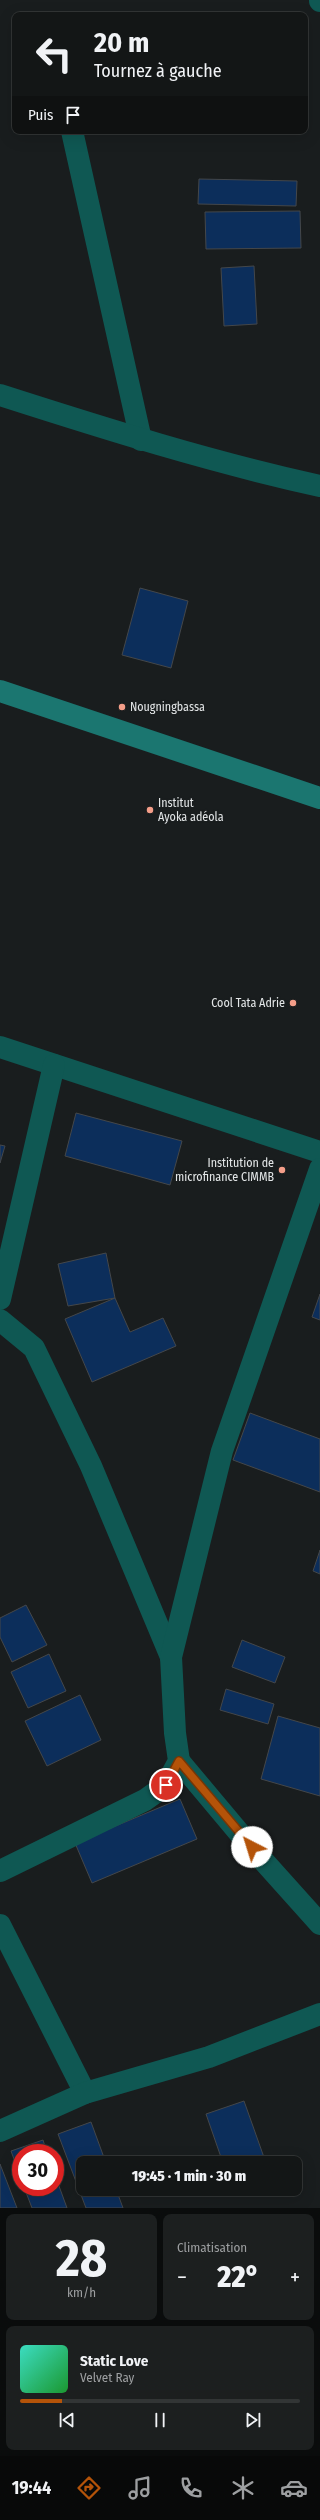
<!DOCTYPE html>
<html lang="fr">
<meta charset="utf-8">
<style>
body{margin:0;font-family:"Fira Sans Condensed",sans-serif;background:#1c1f1f;color:#f1f3f6;height:100vh;display:flex;flex-direction:column;font-size:15px;white-space:nowrap}
*{box-sizing:border-box;margin:0}
p{font-size:13px;color:#9d9fa1}
.icon{flex:none;width:22px;height:22px;fill:none;stroke:currentColor;stroke-width:2;stroke-linecap:round;stroke-linejoin:round}
.map{position:relative;height:2208px;overflow:hidden}
.drawer{display:flex;flex-direction:column;gap:6px;padding:6px;background:#0a0c0c;flex:1}
.drawer>*{flex:none}
.banner{position:absolute;left:12px;top:12px;width:296px;height:122px;border-radius:8px;box-shadow:0 4px 16px #0002,0 0 0 1px #323535;background:#131616;color:#f1f3f6;overflow:hidden}
.speed{position:absolute;left:12px;top:2144px;display:flex;gap:8px;font-size:20px;font-weight:700;text-align:center}
.speed>*{display:grid;place-content:center;width:52px;height:52px;border-radius:50%;background:#131616;box-shadow:0 4px 16px #0002,0 0 0 1px #323535;line-height:1}
.speed .limit{border:6px solid #d22;background:#fff;color:#111}
.pin{position:absolute;display:grid;place-items:center;width:34px;height:34px;color:#fff;margin:-17px;border:2px solid #fff;border-radius:50%;box-shadow:0 1px 4px #0007}
.me{position:absolute;width:44px;margin:-22px;rotate:320deg;stroke-linejoin:round;filter:drop-shadow(0 0 3px #0008)}
.turn{display:flex;align-items:center;gap:14px;height:84px;padding:0 16px;font-size:18px}
.turn .icon{width:52px;height:52px;stroke-width:2.5}
.turn b{display:block;font-size:28px;line-height:34px}
.then{display:flex;align-items:center;height:38px;padding:0 16px;background:#0003;gap:8px;font-size:15px}
.big{font-size:30px;font-weight:800;line-height:1.1}
.drawer .tile{flex:1;display:flex;flex-direction:column;justify-content:center;gap:6px;min-width:0;padding:0 14px;border-radius:8px;background:#1c1f1f}
.drawer .dial{align-items:center;gap:0}
.dial b{font-size:52px;line-height:1}
.song{display:flex;align-items:center;gap:12px}
.cover{width:48px;height:48px;border-radius:6px;background:linear-gradient(135deg,hsl(170 70% 55%),hsl(130 70% 35%))}
.played{height:4px;border-radius:2px;background:linear-gradient(90deg,#b45309 15%,#323535 15%)}
.keys{display:flex;justify-content:space-around;direction:ltr}
.heat{display:flex;justify-content:space-between;align-items:center;font-size:22px;direction:ltr}
.drawer .tiles{flex:1;display:grid;gap:6px;grid-template-columns:1fr 1fr}
.tile:last-child{grid-column:span 2}
.trip{position:absolute;left:76px;top:2156px;width:226px;height:40px;border-radius:8px;background:#131616;box-shadow:0 4px 16px #0002,0 0 0 1px #323535;font-weight:800;line-height:40px;text-align:center}
.tabs{display:flex;height:64px;justify-content:space-around;align-items:center;background:#080909;color:#9d9fa1}
.tabs .icon{width:28px;height:28px}
.tabs .selected{color:#b45309}
.tabs b{font-size:18px;color:#f1f3f6}
.map>svg:first-child{display:block}
</style>
<div class="map">
<svg width="320" height="2208" viewBox="0 0 320 2208">
<rect width="100%" height="100%" fill="#191d1e"/>
<!-- building -->
<g fill="#0c2e5b" stroke="#44474a">
<path d="M199,179L297,181L296,206L198,204Z"/>
<path d="M300,211L301,248L206,249L205,212Z"/>
<path d="M254,266L257,324L224,326L221,268Z"/>
<path d="M140,588L188,601L171,668L122,655Z"/>
<path d="M76,1113L182,1141L170,1185L65,1156Z"/>
<path d="M0,1145L5,1146L0,1163Z"/>
<path d="M106,1253L115,1298L68,1306L58,1264Z"/>
<path d="M320,1294V1320L312,1317Z"/>
<path d="M115,1298L130,1332L163,1318L176,1346L92,1382L65,1319Z"/>
<path d="M250,1413L320,1439V1492L233,1460Z"/>
<path d="M320,1550V1574L313,1571Z"/>
<path d="M26,1605L47,1645L12,1662L0,1637V1618Z"/>
<path d="M242,1640L285,1657L275,1683L232,1667Z"/>
<path d="M49,1654L66,1691L28,1708L11,1672Z"/>
<path d="M226,1689L274,1704L268,1724L220,1710Z"/>
<path d="M80,1695L101,1740L47,1766L25,1721Z"/>
<path d="M278,1716L320,1728V1796L261,1779Z"/>
<path d="M180,1799L197,1839L92,1883L75,1843Z"/>
<path d="M244,2101L266,2163H223L206,2114Z"/>
<path d="M91,2122L106,2163H83V2189H116L123,2208H86L58,2134Z"/>
<path d="M43,2140L47,2153H21V2178L11,2151Z"/>
<path d="M0,2164L17,2208H0Z"/>
<path d="M55,2175L67,2208H32L24,2187H55Z"/>
</g>
<g fill="none" stroke-linecap="round" stroke-linejoin="round">
<!-- street -->
<g stroke="#0f5853" stroke-width="22">
<path d="M320,0V1"/>
<path d="M72,131L141,440"/>
<path d="M0,395C106,429 211,462 320,486"/>
<path d="M0,1047L320,1152"/>
<path d="M0,1299L54,1065"/>
<path d="M0,1320L34,1348L91,1466L171,1657"/>
<path d="M179,1761L251,1847L320,1924"/>
<path d="M0,1871L145,1800L166,1785L179,1761L175,1733L171,1657L222,1451L320,1169"/>
<path d="M0,1925L85,2093"/>
<path d="M0,2131L85,2093L209,2057L320,2014"/>
</g>
<!-- secondary -->
<path stroke="#1b7670" stroke-width="22" d="M0,691L320,798"/>
</g>
<g fill="none" stroke-linecap="round" stroke-linejoin="round">
<!-- route casing -->
<g stroke="#753606" stroke-width="10">
<path id="route" d="M166,1785L179,1761L252,1847"/>
</g>
<!-- route -->
<use href="#route" stroke="#b45309" stroke-width="7"/>
</g>
<!-- markers -->
<g fill="#f49e89" stroke="#191d1e" stroke-width="1.5">
<circle cx="122" cy="707" r="4"/>
<circle cx="150" cy="810" r="4"/>
<circle cx="293" cy="1003" r="4"/>
<circle cx="282" cy="1170" r="4"/>
</g>
<g text-anchor="middle" stroke-width="4" stroke-linejoin="round" paint-order="stroke">
<!-- poi labels -->
<g font-size="12" fill="#e4e7e8" stroke="#191d1e" text-anchor="start">
<text x="130" y="711">Nougningbassa</text>
<text x="158" y="807">Institut<tspan x="158" dy="14">Ayoka adéola</tspan></text>
<text x="285" y="1007" text-anchor="end">Cool Tata Adrie</text>
<text x="274" y="1167" text-anchor="end">Institution de<tspan x="274" dy="14">microfinance CIMMB</tspan></text>
</g>
</g>
</svg>
<div class="speed"><div class="limit">30</div></div>
<div class="pin" style="left:166px;top:1785px;background:#d93025"><svg class="icon" aria-label="arrive" viewBox="0 0 24 24"><path d="M6 21V4h12l-3 4 3 4H6"/></svg></div>
<svg class="me" style="left:252px;top:1847px" viewBox="-20 -20 40 40"><circle r="19" fill="#fff"/><path d="M0-13L10 11 0 6-10 11z" fill="#b45309"/></svg>
<div class="trip">19:45 · 1 min · 30 m</div>
<div class="banner">
<div class="turn"><svg class="icon" aria-label="left" viewBox="0 0 24 24"><path d="M17 20v-9H6M10 6l-5 5 5 5"/></svg><div><b>20 m</b>Tournez à gauche</div></div>
<div class="then">Puis<svg class="icon" aria-label="arrive" viewBox="0 0 24 24"><path d="M6 21V4h12l-3 4 3 4H6"/></svg></div>
</div>
</div>
<section class="drawer">
<div class="tiles">
<div class="tile dial"><b>28</b><p>km/h</p></div>
<div class="tile"><p>Climatisation</p>
<div class="heat"><a>−</a><b class="big">22°</b><a>+</a></div>
</div>
<div class="tile">
<div class="song"><i class="cover"></i><div><b>Static Love</b><p>Velvet Ray</p></div></div>
<div class="played"></div>
<div class="keys"><svg class="icon" aria-label="previous" viewBox="0 0 24 24"><path d="M18 5L8 12l10 7zM5 5v14"/></svg><svg class="icon" aria-label="pause" viewBox="0 0 24 24"><path d="M8 5v14M16 5v14"/></svg><svg class="icon" aria-label="next" viewBox="0 0 24 24"><path d="M6 5l10 7-10 7zM19 5v14"/></svg></div>
</div>
</div>
</section>
<nav class="tabs">
<b>19:44</b>
<svg class="icon selected" aria-label="directions" viewBox="0 0 24 24"><path d="M12 3l9 9-9 9-9-9zM9 14v-3h6M13 9l2 2-2 2"/></svg>
<svg class="icon" aria-label="music" viewBox="0 0 24 24"><path d="M9 18V5l10-2v13"/><circle cx="6" cy="18" r="3"/><circle cx="16" cy="16" r="3"/></svg>
<svg class="icon" aria-label="phone" viewBox="0 0 24 24"><path d="M5 4h4l2 5-3 2q2 4 5 5l2-3 5 2v4C11 20 4 13 5 4z"/></svg>
<svg class="icon" aria-label="climate" viewBox="0 0 24 24"><path d="M12 3v18M4 7l16 10M4 17L20 7"/></svg>
<svg class="icon" aria-label="car" viewBox="0 0 24 24"><path d="M5 17H2v-5l4-1 3-4h7l3 4 3 1v5h-3M9 17h6M6 11h13"/><circle cx="7" cy="17" r="2"/><circle cx="17" cy="17" r="2"/></svg>
</nav>
